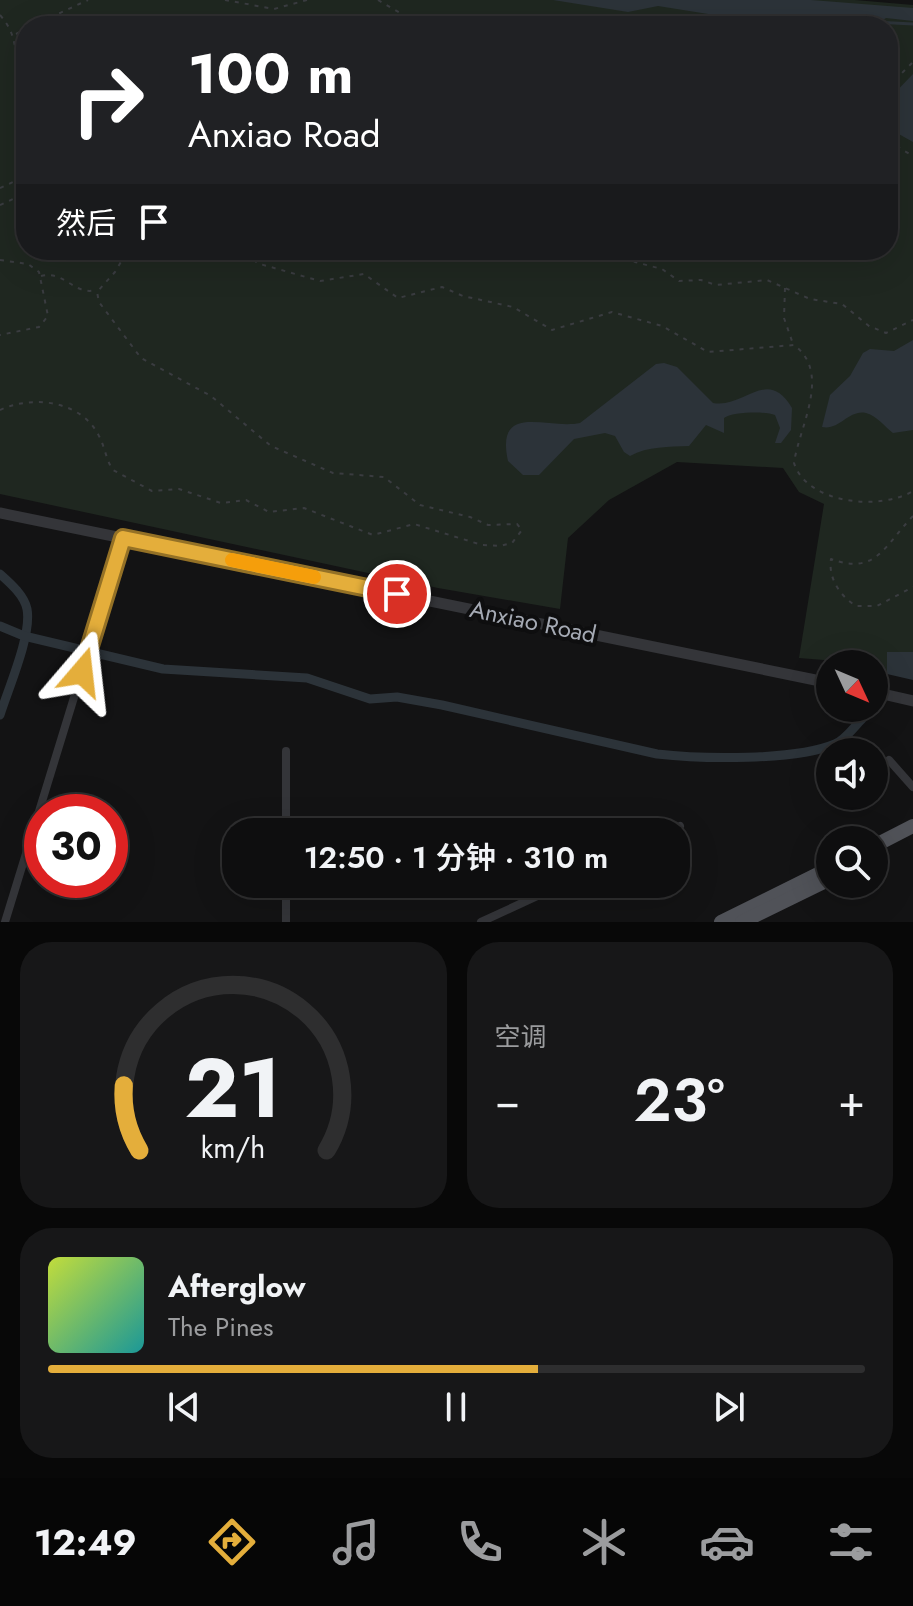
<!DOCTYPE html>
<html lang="zh">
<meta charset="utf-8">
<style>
body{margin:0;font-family:Jost,"Noto Sans SC",sans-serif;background:#171718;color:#f1f3f6;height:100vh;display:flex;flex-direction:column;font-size:30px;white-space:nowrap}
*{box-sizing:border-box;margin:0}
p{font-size:26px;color:#9b9c9e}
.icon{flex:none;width:44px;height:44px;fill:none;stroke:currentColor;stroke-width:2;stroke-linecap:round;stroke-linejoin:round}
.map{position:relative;height:922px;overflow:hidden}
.details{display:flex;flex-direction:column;gap:20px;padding:20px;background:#080808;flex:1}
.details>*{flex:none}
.hud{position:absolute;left:16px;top:16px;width:882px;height:244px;border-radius:32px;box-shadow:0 8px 32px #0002,0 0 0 2px #2e2e2f;background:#202124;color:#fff;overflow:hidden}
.needle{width:52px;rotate:134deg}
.buttons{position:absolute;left:816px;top:650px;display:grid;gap:16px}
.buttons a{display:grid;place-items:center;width:72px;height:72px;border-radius:50%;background:#0e0e0f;box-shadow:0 8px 32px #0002,0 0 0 2px #2e2e2f;font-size:40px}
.speed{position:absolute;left:24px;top:794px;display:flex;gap:16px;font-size:40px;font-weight:700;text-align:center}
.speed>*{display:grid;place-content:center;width:104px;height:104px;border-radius:50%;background:#0e0e0f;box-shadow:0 8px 32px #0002,0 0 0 2px #2e2e2f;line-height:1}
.speed .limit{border:12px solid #d22;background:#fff;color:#111}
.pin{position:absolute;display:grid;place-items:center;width:68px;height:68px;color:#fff;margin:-34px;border:4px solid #fff;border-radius:50%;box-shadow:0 2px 8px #0007}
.me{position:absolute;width:88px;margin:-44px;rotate:17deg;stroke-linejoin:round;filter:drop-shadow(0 0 6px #0008)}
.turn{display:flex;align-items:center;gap:28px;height:168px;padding:0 40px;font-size:36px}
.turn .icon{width:104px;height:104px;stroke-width:2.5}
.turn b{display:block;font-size:56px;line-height:68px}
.then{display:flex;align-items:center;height:76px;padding:0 40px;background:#0003;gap:16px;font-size:30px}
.big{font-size:60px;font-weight:600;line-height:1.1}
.details .card{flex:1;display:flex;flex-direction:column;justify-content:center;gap:12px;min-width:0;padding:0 28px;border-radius:32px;background:#171718}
.details .dial{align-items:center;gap:0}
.dial svg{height:208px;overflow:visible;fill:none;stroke:#2e2e2f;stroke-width:7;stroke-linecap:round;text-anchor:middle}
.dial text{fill:#f1f3f6;stroke:none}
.song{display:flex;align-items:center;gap:24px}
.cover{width:96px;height:96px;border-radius:12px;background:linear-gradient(135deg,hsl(70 70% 55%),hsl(180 70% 35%))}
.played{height:8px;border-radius:4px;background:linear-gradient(90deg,#e4ae3b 60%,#2e2e2f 60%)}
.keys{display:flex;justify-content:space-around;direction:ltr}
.heat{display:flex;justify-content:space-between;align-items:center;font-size:44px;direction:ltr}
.details .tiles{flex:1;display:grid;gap:20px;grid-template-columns:1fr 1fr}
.card:last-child{grid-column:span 2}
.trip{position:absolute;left:222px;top:818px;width:468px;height:80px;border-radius:32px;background:#0e0e0f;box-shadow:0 8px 32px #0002,0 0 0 2px #2e2e2f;font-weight:600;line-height:80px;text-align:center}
.tabs{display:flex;height:128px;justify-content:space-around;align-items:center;background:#060606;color:#9b9c9e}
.tabs .icon{width:56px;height:56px}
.tabs .current{color:#e4ae3b}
.tabs b{font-size:36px;color:#f1f3f6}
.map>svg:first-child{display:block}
</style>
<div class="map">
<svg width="913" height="922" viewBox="0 0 913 922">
<rect width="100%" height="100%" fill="#131314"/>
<!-- green -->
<path fill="#1f2720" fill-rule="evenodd" d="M0,0H855L913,5V677L874,668V664L799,658L824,504L799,492L783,468L677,462L609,500L568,538L560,609L438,588L0,494ZM26,26H888V250H26Z"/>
<!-- water -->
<g fill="#2c3339">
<path d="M553,0H811L913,8V21L886,18L873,26H745L727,17L658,6L628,12Z"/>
<path d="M913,74V142L888,128V100Z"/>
<path d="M913,340V430L893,433C885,427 876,415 866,413C849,409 839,431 822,427L830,395L850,376L863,353L870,349L894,351Z"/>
<path d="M664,363L677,367L713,403C744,409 767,366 792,408L791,430L781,443H775L780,428L775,415C765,411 732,412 724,418V433L706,425L689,446C669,447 648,446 630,456L624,452L615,436L605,433L574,439L539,475H523L508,461C495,401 548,430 580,423L656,364Z"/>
<path d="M887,652H913V680L887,674Z"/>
</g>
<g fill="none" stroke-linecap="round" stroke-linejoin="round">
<!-- stream -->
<path stroke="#2c3339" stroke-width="3" d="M874,22L913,24"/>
<!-- canal -->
<g stroke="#2c3339" stroke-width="9">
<path d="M0,574C10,583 24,595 27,609C32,635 8,689 0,715"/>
<path d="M0,626L24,636L163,669L307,678L370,699L397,697L442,705L657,754C701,759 795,761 835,744C845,740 854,727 862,719"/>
</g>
<!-- path -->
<g stroke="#3a3c40" stroke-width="2" stroke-dasharray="4 6" stroke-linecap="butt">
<path d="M225,0L274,9L307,0"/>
<path d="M378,0L419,24L457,26L520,18L557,24L575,20L631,26"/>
<path d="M0,15C22,40 10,56 26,81"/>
<path d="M32,26L88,0"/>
<path d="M16,34L26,29"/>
<path d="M888,87L913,62"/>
<path d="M888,141L913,156"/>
<path d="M0,188L26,176"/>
<path d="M0,205L26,193"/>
<path d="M236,250L260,264L320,281L364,274L398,298L442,287L463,296L513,307L552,330L612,312L662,326L708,352L794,345C832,373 799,427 794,463C807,504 880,511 913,491"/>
<path d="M617,250L635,262L662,269L679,281L701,280L716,285L767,280L810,299L842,304L869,326L886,333L913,320"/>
<path d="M0,260L28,264L39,272L48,316L39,327L0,335"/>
<path d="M41,276C65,270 74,296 96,290"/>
<path d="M785,288L784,318L793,344"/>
<path d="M0,410C32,395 81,400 99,436C105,447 106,460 113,470L152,491L179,489L221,503L246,500L269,512L304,508L373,535L414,524L482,545L500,546L512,543L522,530L517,524L488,525L470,517L420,505L384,477L333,473L271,446L211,396L141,358L99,302L97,292L115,272L128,250"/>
<path d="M913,516C885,545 876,576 831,559C828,578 840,596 856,606H877L913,587"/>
</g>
<!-- minor -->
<g stroke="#343539" stroke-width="8">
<path d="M889,760L913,787"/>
<path d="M286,832V751"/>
<path d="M669,832L680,826"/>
<path d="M5,922L123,538"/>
<path d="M286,922V884"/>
<path d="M481,922L563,884"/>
</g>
<!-- tertiary -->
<g stroke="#343539" stroke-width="11">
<path d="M0,513L830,683"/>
<path d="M874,692L913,701"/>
</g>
<!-- primary -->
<g stroke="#505258" stroke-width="14">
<path d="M874,846L913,826"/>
<path d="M721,922L830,868"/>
<path d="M742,922L830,879"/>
</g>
</g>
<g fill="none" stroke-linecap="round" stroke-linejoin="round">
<!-- route casing -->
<g stroke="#947126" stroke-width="20">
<path id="route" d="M82,672L123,538L397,594"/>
</g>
<!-- route -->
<use href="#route" stroke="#e4ae3b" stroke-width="14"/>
<!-- slow -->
<path stroke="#f59e0b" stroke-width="14" d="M232,560L314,577"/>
</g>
<g text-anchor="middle" stroke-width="8" stroke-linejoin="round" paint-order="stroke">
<!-- street labels -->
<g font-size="24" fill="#a5aab4" stroke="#0e0e0f">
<text transform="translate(533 622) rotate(12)" y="8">Anxiao Road</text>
</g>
</g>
</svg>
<div class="buttons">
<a><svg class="needle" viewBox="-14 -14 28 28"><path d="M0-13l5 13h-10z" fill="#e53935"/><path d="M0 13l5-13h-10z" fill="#9b9c9e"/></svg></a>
<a><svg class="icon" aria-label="sound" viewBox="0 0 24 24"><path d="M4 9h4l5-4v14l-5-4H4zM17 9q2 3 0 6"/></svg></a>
<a><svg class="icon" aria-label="search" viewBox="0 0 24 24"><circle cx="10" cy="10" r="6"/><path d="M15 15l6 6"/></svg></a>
</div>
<div class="speed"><div class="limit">30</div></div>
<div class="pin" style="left:397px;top:594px;background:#d93025"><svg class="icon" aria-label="arrive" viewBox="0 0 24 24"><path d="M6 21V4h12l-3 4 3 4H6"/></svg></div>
<svg class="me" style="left:82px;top:672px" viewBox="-20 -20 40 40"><path d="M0-17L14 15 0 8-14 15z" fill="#e4ae3b" stroke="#fff" stroke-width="4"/></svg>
<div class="trip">12:50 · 1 分钟 · 310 m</div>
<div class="hud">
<div class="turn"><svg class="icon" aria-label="right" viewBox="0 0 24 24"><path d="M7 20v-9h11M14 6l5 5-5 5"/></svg><div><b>100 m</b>Anxiao Road</div></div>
<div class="then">然后<svg class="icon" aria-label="arrive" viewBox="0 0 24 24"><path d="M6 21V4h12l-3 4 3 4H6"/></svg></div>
</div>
</div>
<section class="details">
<div class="tiles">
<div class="card dial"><svg viewBox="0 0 100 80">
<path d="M14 69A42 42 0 1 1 86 69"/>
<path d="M14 69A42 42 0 0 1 8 44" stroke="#e4ae3b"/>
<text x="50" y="56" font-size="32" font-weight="700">21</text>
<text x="50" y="72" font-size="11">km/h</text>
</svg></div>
<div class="card"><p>空调</p>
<div class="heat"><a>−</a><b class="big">23°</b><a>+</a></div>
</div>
<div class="card">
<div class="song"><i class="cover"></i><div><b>Afterglow</b><p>The Pines</p></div></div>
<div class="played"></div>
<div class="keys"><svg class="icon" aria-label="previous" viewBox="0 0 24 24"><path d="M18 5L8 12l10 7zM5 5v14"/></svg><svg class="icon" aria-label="pause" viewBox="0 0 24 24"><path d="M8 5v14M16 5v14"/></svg><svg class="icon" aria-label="next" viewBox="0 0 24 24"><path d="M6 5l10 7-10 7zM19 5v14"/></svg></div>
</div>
</div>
</section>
<nav class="tabs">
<b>12:49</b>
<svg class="icon current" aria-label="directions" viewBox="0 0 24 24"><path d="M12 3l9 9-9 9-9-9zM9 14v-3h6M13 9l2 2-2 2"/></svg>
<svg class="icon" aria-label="music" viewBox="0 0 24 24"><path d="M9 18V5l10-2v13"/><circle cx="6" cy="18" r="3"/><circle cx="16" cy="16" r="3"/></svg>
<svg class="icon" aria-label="phone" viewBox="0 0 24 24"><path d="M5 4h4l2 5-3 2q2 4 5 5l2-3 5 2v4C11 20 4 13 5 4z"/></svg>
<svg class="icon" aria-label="climate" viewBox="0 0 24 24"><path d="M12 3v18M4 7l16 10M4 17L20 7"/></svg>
<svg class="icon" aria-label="car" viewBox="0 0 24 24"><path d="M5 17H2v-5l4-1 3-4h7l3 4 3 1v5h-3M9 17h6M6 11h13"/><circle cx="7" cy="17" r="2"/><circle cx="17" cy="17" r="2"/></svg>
<svg class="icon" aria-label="filters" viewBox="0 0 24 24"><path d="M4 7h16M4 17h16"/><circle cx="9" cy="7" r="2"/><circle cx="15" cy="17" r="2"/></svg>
</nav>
